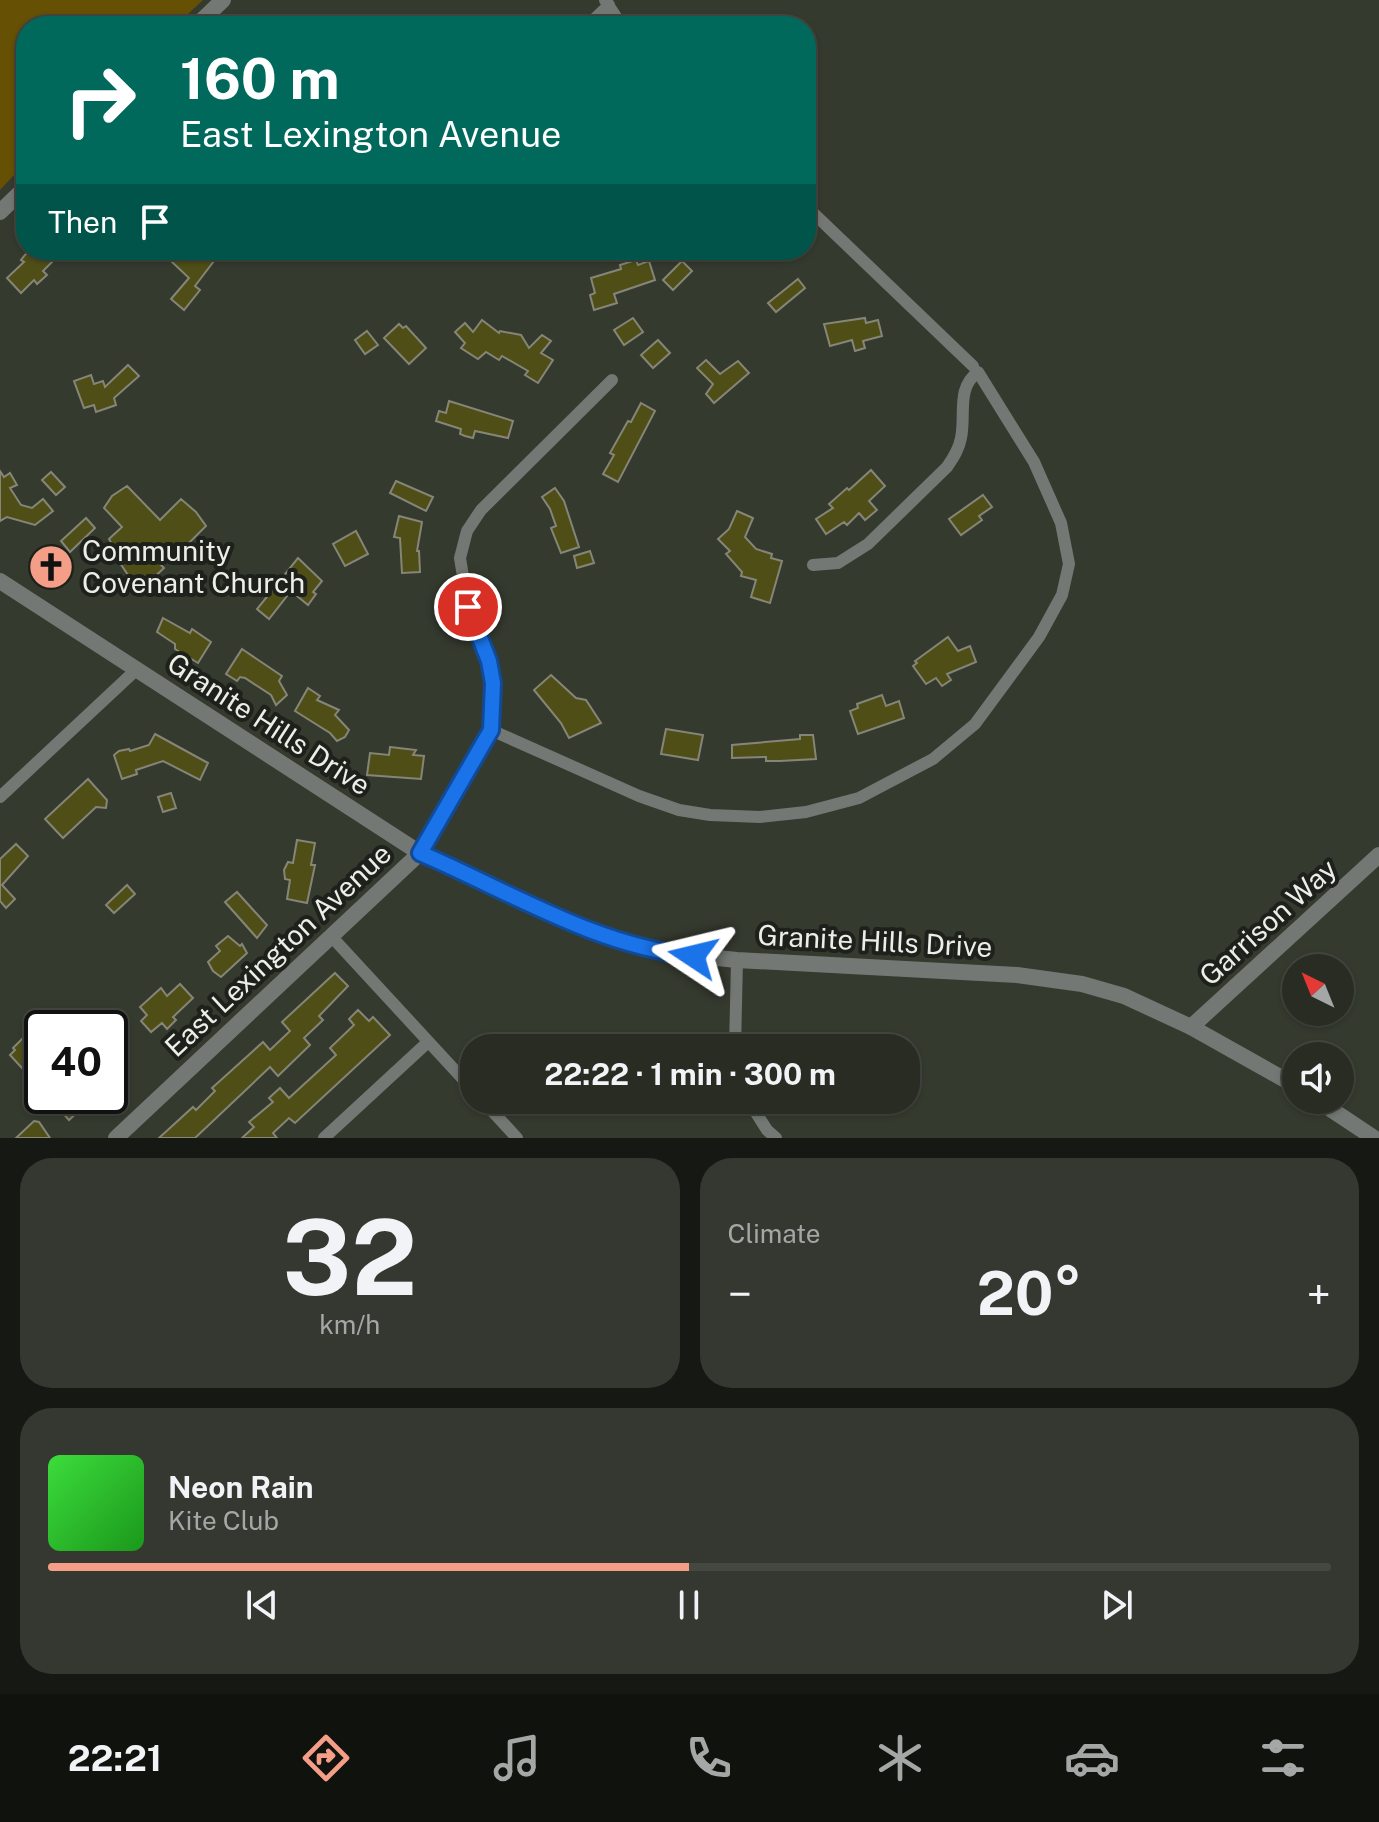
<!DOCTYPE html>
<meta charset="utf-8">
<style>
body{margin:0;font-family:"Public Sans",sans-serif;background:#343830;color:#f1f3f6;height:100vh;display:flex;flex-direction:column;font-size:30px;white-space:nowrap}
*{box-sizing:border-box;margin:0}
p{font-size:26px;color:#a5a7a6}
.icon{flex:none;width:44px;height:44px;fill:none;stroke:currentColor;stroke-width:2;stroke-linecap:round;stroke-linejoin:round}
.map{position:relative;height:1138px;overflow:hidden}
.drawer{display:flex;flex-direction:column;gap:20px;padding:20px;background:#161813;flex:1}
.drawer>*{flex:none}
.top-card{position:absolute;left:16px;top:16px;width:800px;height:244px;border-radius:32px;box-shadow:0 2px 6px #0004,0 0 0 2px #444841;background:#00695c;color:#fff;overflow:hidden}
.needle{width:52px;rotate:317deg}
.fabs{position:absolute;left:1282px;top:954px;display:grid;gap:16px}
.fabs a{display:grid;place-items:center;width:72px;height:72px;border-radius:50%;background:#282c23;box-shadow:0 2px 6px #0004,0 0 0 2px #444841;font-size:40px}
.speed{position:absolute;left:24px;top:1010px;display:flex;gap:16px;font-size:40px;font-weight:700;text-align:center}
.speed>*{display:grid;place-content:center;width:104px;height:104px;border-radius:50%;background:#282c23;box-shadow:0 2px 6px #0004,0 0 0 2px #444841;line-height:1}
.speed .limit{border:4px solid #111;border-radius:12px;background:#fff;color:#111}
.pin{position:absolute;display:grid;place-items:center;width:68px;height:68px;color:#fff;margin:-34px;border:4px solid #fff;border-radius:50%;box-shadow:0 2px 8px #0007}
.me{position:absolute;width:88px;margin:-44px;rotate:280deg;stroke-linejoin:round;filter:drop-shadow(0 0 6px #0008)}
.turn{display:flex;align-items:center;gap:28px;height:168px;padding:0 32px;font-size:36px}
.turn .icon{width:104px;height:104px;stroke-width:2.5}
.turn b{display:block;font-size:56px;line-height:68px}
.then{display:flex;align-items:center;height:76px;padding:0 32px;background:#0003;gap:16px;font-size:30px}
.big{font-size:60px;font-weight:700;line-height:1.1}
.drawer .widget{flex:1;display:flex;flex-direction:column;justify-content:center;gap:12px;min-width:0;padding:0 28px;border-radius:32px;background:#343830}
.drawer .dial{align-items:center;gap:0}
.dial b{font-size:104px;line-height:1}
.song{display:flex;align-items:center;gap:24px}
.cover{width:96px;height:96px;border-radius:12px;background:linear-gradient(135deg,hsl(120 70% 55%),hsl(120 70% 35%))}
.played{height:8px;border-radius:4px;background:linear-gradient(90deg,#f49e87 50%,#444841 50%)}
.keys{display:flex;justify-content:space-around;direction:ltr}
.heat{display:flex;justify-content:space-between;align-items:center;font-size:44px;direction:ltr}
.drawer .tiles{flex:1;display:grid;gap:20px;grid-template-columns:1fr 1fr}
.widget:last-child{grid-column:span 2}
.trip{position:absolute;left:460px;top:1034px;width:460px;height:80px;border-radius:32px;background:#282c23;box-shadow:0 2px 6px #0004,0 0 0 2px #444841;font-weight:700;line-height:80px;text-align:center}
.menu{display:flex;height:128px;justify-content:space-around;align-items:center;background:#10120e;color:#a5a7a6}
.menu .icon{width:56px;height:56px}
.menu .on{color:#f49e87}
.menu b{font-size:36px;color:#f1f3f6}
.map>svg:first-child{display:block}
</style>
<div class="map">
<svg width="1379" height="1138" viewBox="0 0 1379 1138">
<rect width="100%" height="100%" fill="#353a2f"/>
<!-- green -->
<path fill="#655004" d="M0,0H203L175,26H26V162L0,190Z"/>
<!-- building -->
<g fill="#4e4e16" stroke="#858578" stroke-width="2">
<path d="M43,250H64L43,271L47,275L37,284L34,280L21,293L7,278L24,262L21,260L25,255L30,251L36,258Z"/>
<path d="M182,250H201L214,261L195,286L200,290L184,310L171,299L189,278L172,262Z"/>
<path d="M636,260L638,265L649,261L655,280L614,294L617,303L594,310L590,295L595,293L591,278L621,269L620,265Z"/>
<path d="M682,261L692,271L673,290L663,280Z"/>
<path d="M798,279L805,288L776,312L768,303Z"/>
<path d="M633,318L643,332L624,345L614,330Z"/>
<path d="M865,318L866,323L878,320L882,336L863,341L865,348L855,351L852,340L830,346L824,324Z"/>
<path d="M482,320L499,333L500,331L521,335L529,348L542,335L551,341L541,353L553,360L538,383L525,375L528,371L502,356L499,360L486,352L478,359L461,348L465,343L455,332L465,323L473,332Z"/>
<path d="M399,324L403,328L406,326L426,348L409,364L384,338Z"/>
<path d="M367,331L378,345L365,354L355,340Z"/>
<path d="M658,340L670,353L653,368L641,355Z"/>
<path d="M706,360L720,374L738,361L749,373L714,403L706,394L713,384L697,368Z"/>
<path d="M128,365L139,376L114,398L116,405L96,412L94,405L84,408L74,381L91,375L94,384L103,381L105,387Z"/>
<path d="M449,401L513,421L508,438L475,431L473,438L465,436L460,434L461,429L436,421L439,411L446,413Z"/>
<path d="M641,403L655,411L618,482L603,474L614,455L610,453L628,421L631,422Z"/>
<path d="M871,470L885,486L869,501L877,510L865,520L859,513L847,525L844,522L826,534L816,519L833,508L829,504L847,488L849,490Z"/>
<path d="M0,471L4,477L10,473L17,485L10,488L21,505L32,508L43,499L53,511L35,525L7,517L0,521Z"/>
<path d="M51,472L65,487L56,495L42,480Z"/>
<path d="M396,481L433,497L426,511L390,493Z"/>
<path d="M127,486L160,520L181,499L196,512L206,526L172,560L161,565L164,568L150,581L146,576L139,583L128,575L120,563L127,557L114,548L109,539L122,527L104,508L112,496Z"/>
<path d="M555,488L564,501L579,547L561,553L551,528L556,526L550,509L542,497Z"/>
<path d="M983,495L992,507L979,516L982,520L961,535L949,519Z"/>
<path d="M737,511L753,518L745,537L756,549L772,554L771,558L782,561L770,603L751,597L756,580L741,576L742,572L726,554L730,551L718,539L729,529Z"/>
<path d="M399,516L422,522L417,551H419L420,572L402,573L400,538L394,537Z"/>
<path d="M86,518L95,528L70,552L61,541Z"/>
<path d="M356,531L368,554L345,566L333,544Z"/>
<path d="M590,551L594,563L577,568L574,556Z"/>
<path d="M298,558L322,581L313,592L316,594L308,605L291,591L269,619L257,609Z"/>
<path d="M163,618L190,633L192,629L211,642L198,663L175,649V644L157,632Z"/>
<path d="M948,637L958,651L970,646L976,662L947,674L951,680L942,686L936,678L926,684L913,666L917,663L915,661Z"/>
<path d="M242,649L282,676L279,681L287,695L276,705L271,695L245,678L240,677L237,681L226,674Z"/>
<path d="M551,675L576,698L586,700L601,723L569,738L561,723L534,690Z"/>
<path d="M308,688L320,696L317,700L339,710L335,715L349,730L345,737L337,741L330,733L295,711Z"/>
<path d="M882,695L886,706L899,701L904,718L858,734L850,711L858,708L857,704Z"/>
<path d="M666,729L703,735L698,760L661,754Z"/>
<path d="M155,734L208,763L200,780L163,761L136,770L137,774L122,779L114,755L119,751L129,749L130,751L149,745Z"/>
<path d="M800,735H813L816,759L780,761H766V757L732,758V745L800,739Z"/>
<path d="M390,747L416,750L413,755L424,756L421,779L367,775L370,753L389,755Z"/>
<path d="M88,779L107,800L106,808L96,807L63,838L45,819Z"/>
<path d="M171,793L176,808L163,812L158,797Z"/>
<path d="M297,840L315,843L311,865H315L307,903L287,899L290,880L285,879L284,870L288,862L293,863Z"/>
<path d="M16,844L28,856L2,885L15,899L6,908L0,901V859Z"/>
<path d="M127,885L135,894L114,913L106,905Z"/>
<path d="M237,892L267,925L257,938L225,902Z"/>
<path d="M228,936L240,946L242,944L247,953L221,977L213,971L208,962L220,951L216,946Z"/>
<path d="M335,973L348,986L319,1016L323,1020L304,1038L310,1045L278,1076L270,1067L195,1138H159L193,1107L196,1110L215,1091L212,1088L263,1042L270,1050L290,1031L282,1022Z"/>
<path d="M180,984L193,998L173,1017L176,1020L167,1029L162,1023L151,1032L141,1021L147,1015L140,1007L161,988L167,996Z"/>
<path d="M358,1010L369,1021L373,1017L390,1035L295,1123L289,1118L273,1133L277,1138H242L254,1127L249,1122L273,1102L269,1098L280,1088L289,1098L336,1055L330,1048L354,1025L349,1019Z"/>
<path d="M23,1038L42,1061V1071L33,1080L10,1055L15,1050L13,1048Z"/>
<path d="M47,1096H95L69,1120Z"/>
<path d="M34,1121L39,1122L50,1138H16Z"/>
</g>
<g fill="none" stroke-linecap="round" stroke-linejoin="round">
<!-- minor -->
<g stroke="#737874" stroke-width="12">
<path d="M605,0L622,26"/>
<path d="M587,26L609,5"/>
<path d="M806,206L973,366"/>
<path d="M491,730L639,796L679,810L710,815L760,817L806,812L859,798L933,759L975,724L1039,637L1062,595L1069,564L1061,523L1034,462L978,372C956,388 966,414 961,438C959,449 954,457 947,467L868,544L838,563L813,565"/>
<path d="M0,797L137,669"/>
<path d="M420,853L491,730L493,683L489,661L468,607L460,558L467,531L481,510L612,380"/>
<path d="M331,936L474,1091"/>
<path d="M735,1048L737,960"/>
<path d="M482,1100L517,1138"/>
<path d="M748,1100L767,1130L776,1138"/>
<path d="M324,1138L428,1042"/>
</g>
<!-- tertiary -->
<g stroke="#737874" stroke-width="16">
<path d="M196,26L223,0"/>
<path d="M0,212L26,187"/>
<path d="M0,581L420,853L579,927L630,944L677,954L737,960L1017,975L1082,984L1124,996L1191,1027L1296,1086"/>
<path d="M1191,1027L1379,855"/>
<path d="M1317,1100L1374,1138"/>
<path d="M116,1138L420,853"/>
</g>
</g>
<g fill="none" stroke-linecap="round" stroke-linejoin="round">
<!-- route casing -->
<g stroke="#114b97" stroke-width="20">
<path id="route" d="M468,607L489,661L493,683L491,730L420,853C509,891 595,946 693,956"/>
</g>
<!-- route -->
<use href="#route" stroke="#1a73e8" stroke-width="14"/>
</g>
<!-- icons -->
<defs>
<g id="church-disc" transform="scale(2.3)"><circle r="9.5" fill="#f49e87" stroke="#1e201b"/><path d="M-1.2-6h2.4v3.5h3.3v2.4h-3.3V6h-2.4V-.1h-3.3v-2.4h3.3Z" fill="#111"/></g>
</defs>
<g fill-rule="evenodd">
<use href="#church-disc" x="51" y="567"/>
</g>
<g text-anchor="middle" stroke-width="8" stroke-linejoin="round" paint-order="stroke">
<!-- poi labels -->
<g font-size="28" fill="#ebefe8" stroke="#1e201b" text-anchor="start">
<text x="82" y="561">Community<tspan x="82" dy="32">Covenant Church</tspan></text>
</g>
<!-- street labels -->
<g font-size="28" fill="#ebefe8" stroke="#1e201b">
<text transform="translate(269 724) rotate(33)" y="10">Granite Hills Drive</text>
<text transform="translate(1268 922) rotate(-42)" y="10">Garrison Way</text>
<text transform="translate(875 941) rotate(3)" y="10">Granite Hills Drive</text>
<text transform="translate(278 950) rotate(-43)" y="10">East Lexington Avenue</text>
</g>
</g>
</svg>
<div class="fabs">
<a><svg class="needle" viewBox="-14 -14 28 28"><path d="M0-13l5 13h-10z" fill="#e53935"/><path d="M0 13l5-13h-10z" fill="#a5a7a6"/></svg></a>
<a><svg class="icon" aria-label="sound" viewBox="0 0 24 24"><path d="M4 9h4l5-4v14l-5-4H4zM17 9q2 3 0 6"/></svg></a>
</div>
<div class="speed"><div class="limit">40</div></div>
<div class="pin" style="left:468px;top:607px;background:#d93025"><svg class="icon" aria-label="arrive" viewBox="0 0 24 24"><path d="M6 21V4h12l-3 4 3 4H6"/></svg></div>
<svg class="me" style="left:693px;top:956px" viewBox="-20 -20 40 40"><path d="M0-17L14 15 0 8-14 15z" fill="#1a73e8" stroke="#fff" stroke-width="4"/></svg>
<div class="trip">22:22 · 1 min · 300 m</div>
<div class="top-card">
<div class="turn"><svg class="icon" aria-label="right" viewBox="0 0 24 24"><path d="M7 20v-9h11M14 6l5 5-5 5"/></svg><div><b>160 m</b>East Lexington Avenue</div></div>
<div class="then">Then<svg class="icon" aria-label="arrive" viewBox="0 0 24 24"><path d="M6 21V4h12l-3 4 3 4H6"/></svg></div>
</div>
</div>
<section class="drawer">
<div class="tiles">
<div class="widget dial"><b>32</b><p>km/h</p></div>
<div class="widget"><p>Climate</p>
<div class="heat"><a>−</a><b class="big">20°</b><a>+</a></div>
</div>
<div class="widget">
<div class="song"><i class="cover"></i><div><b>Neon Rain</b><p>Kite Club</p></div></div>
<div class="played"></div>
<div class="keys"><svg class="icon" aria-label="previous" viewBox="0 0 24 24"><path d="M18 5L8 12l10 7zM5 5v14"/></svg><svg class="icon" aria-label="pause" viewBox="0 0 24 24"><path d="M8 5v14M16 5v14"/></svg><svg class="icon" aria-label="next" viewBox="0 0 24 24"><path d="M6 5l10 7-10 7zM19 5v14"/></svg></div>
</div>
</div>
</section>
<nav class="menu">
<b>22:21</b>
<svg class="icon on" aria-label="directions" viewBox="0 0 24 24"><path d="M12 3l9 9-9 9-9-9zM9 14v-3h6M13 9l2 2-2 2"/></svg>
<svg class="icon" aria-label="music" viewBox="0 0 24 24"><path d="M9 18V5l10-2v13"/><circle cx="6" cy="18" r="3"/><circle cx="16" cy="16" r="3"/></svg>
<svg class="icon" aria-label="phone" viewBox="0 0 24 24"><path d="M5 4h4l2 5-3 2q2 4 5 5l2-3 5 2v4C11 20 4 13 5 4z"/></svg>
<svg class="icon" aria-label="climate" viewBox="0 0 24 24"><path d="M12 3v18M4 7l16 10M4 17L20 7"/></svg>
<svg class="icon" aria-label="car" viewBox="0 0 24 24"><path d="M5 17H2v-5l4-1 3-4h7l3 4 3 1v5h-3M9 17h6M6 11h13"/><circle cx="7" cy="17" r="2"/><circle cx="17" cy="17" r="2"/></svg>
<svg class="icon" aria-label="filters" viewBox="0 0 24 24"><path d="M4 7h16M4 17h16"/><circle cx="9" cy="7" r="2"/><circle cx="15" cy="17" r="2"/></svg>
</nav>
